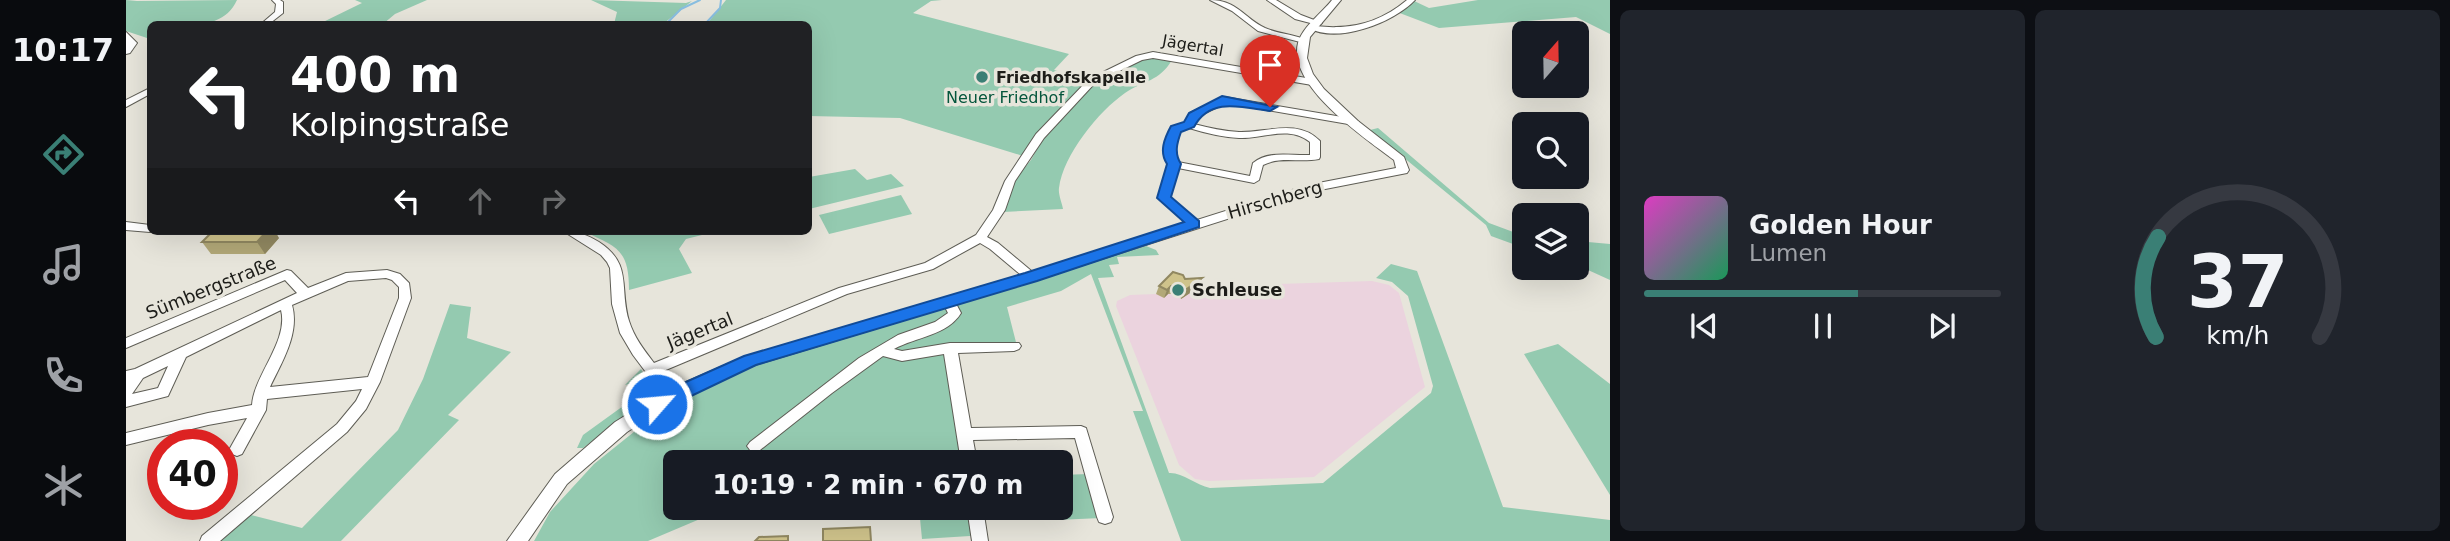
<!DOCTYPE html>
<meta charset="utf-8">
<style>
body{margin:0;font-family:"DejaVu Sans",sans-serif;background:#20242c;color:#f1f3f6;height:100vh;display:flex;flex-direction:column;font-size:26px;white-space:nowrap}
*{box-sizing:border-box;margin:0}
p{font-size:23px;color:#9ea1a6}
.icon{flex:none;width:38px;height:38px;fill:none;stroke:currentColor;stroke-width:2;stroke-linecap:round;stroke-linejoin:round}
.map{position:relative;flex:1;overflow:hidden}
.details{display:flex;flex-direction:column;gap:10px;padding:10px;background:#0d0f14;width:840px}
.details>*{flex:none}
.top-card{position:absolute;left:21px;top:21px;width:665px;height:214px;border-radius:10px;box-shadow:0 7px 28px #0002;background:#202124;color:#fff;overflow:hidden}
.needle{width:46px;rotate:20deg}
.tools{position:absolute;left:1386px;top:21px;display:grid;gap:14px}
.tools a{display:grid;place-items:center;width:77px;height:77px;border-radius:10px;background:#171b24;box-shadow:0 7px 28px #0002;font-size:35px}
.speed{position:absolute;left:21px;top:429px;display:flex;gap:14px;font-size:35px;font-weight:700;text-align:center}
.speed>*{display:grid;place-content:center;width:91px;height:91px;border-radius:50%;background:#171b24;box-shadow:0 7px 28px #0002;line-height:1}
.speed .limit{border:10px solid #d22;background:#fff;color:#111}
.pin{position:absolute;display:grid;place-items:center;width:60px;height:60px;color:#fff;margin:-72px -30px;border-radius:50% 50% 50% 0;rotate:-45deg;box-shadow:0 0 7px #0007}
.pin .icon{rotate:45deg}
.me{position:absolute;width:77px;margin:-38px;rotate:63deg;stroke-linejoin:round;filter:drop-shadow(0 0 5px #0008)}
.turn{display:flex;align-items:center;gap:24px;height:147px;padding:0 28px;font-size:32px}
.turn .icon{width:91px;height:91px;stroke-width:2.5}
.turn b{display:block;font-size:49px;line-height:60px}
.lanes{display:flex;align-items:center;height:66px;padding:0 28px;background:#0003;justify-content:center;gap:35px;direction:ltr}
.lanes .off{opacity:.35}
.details .tile{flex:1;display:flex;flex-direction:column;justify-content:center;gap:10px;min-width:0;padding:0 24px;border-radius:10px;background:#20242c}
.details .dial{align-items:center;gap:0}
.dial svg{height:182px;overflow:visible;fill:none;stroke:#363941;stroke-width:7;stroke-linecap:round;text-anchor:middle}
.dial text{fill:#f1f3f6;stroke:none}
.song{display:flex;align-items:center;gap:21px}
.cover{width:84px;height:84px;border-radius:10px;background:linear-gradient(135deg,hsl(310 70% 55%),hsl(150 70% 35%))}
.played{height:7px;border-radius:4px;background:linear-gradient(90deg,#3a7f75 60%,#363941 60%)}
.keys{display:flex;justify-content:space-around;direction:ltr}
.details .tiles{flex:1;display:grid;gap:10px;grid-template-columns:repeat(2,1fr)}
.trip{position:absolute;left:537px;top:450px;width:410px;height:70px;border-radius:10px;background:#171b24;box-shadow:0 7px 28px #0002;font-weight:700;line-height:70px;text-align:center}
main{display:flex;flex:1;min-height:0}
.tabs{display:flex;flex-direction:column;width:126px;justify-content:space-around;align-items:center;background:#090b0e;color:#9ea1a6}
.tabs .icon{width:49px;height:49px}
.tabs .on{color:#3a7f75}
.tabs b{font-size:32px;color:#f1f3f6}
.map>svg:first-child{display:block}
</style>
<main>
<nav class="tabs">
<b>10:17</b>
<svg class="icon on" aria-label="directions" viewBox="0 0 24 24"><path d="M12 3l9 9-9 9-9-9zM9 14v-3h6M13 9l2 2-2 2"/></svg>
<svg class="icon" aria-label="music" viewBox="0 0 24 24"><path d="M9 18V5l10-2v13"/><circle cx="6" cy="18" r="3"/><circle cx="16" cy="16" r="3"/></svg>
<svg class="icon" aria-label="phone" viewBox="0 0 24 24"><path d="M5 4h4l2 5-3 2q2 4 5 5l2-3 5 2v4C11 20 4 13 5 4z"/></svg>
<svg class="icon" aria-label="climate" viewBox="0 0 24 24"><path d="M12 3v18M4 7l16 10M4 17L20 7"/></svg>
</nav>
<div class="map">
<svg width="1484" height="541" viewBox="0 0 1484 541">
<rect width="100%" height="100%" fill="#e7e5db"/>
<!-- medical -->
<path fill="#ebd3de" d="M1044,280L1059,287L1246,281L1263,285L1273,293L1299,387L1188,477L1083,481L1069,479L1053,465L990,306L991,301L1004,295L1030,294Z"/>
<!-- green -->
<g fill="#94cab0">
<path d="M0,0L11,1L111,0C96,33 55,24 24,24V39L0,31Z"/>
<path d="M229,0H301L269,14L257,24H193L236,3Z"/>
<path d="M465,0L560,3L566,1L537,24H488L491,12Z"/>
<path d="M600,0H816L805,1L787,13L943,54L928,70L962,80L910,135L897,156L774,118L683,116L682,24H581Z"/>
<path d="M1286,0L1303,8L1352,0H1484V34L1450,17L1313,28L1271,12Z"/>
<path d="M1019,57L1046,60C1033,82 1018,80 999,93C973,111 937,155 933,188C932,194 936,203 937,209L877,212L885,184L905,160L920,133L969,81Z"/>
<path d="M1252,128L1363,223L1398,236V248L1365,236L1360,225L1244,130Z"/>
<path d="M729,169L741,180L765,174L778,186L683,209V177Z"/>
<path d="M775,195L786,214L703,234L693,215Z"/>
<path d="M457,231H592L560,239L553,249L566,273L503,290C503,249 491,247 457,231Z"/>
<path d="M1451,241L1484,244V280L1451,265Z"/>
<path d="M1020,246L1030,250L1033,255L991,257L993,264L983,265L988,277L972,278L1043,473C1056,472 1070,485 1084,488L1197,483L1305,393L1307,386L1282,296L1266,282L1250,278L1265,264L1291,271L1377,507L1484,520V541H1055L1007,411H1017L965,274L935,291L881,307L892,350L831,352L848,462H550V508H600L522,541H408L424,512L468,464L549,399L627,365Z"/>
<path d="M324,304L345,307L341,338L385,352L322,415L333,420L215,541H89L121,514L176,528L272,430L297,379Z"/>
<path d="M1432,344L1484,384V495L1398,354Z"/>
<path d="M515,369L526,388L524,398L457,448H451L457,435L511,396L512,382L499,385Z"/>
<path d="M962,474L975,518L931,520L928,508H934L935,475Z"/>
<path d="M632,508H742V514L645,519Z"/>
<path d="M793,508H856L860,535L796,539Z"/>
</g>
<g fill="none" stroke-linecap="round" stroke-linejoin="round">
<!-- stream -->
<g stroke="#88bee0" stroke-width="2">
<path d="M540,24L555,9L574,0"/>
<path d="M579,24L594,8L595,0"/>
</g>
<!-- minor casing -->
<g stroke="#5e5d55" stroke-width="2">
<g id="minor">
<path d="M146,0H154L157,2V13L143,24H135L149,12L150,4Z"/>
<path d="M1084,0C1111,0 1118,18 1139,28C1153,34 1169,34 1182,41L1178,43L1132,31L1106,11Z"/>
<path d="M1141,0H1150L1175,15L1196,23L1192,25L1169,19Z"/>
<path d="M1281,0H1289C1267,23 1212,44 1183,28C1190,24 1201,28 1210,27C1236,27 1261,17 1281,0Z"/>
<path d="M1027,52L1186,79L1190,82L1186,85L1027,58L1016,60L969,83L918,138L889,181L879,210L861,237L872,243L909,274L911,277L909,280H901L864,249L854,243L807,269L721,294L535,372L552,395L550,399L545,401L540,399L507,355L494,333L486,304L484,268L481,262L475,255L437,231C452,231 461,235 473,242C507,264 493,288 503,321C508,337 518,350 528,363L713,288L799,263L850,235L867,210L879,181L910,134L963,79L1010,56Z"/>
<path d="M24,88V94L0,107V100Z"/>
<path d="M1099,97L1228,119L1233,122L1228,125L1100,103L1071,117L1068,124C1083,128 1098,131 1113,132C1141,133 1171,118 1194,141V157L1193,159C1174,163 1154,156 1137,165L1133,180L1128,183L1052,168L1044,197L1074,224L1068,228L1064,226L1033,198L1043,164L1039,155V147L1047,127L1059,123L1064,113ZM1063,128C1079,133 1096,137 1113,138C1137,139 1163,125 1184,142V155C1164,156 1143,150 1127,163L1124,176L1052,162C1047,151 1050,142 1054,131Z"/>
<path d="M0,222L24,225V231H26L24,232L0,230Z"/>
<path d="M161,270L165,271L182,288L220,273L261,270L274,274L283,283L285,298L254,382L240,409L221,432L94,541H74L76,536L211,424L230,401L236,389L141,399L140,410L116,454L111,456L106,454L103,450L121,418L82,425L0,445V433L82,413L126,405C128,375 163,341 155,310L60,357L42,396L0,407V371L9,369L171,293L159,280L0,348V338ZM260,278L266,280L273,287V298L242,377L144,387C156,362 174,333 166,305L222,281ZM42,366L32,388L6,394L17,378Z"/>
<path d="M822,297L827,298L835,313C822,335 790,337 768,349L776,351L824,343H893L895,346L893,349L888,351L832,353L845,428L955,426L960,428L987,517L985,522L979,524L973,522L971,517L949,438L847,440L851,462H835L818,354L776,361L757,356L706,393L634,450L629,452L624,450L621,446L624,442L733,358L772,335L809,322L822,313L816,301Z"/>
<path d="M841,508H857L862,541H846Z"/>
</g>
</g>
<!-- tertiary casing -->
<g stroke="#5e5d55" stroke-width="2">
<path id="tertiary" d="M1206,0H1215L1184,37L1181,58L1187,74L1198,89L1232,121L1278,157L1283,170L1281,173L1189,191L910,280L629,365L551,399L501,432L441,484L402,541H381L429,474L489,422L539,391L618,357L900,274L1182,185L1270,168L1268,160C1239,138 1161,86 1172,43C1177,26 1196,13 1206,0Z"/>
</g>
<!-- secondary casing -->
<g stroke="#5e5d55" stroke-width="2">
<path id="secondary" d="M0,32L11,43L4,53L0,54Z"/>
</g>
<!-- minor -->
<use href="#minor" fill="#fff" fill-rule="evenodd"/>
<!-- tertiary -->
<use href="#tertiary" fill="#fff" fill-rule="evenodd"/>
<!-- secondary -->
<use href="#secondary" fill="#fff" fill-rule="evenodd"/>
</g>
<!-- wall -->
<g fill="#b2a878">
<path d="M153,238L139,254H85L76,242Z"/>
<path d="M1076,278L1073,287L1055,299L1053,294H1042L1038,298L1030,294L1033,286L1059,279Z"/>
</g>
<!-- shaded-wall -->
<g fill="#918861">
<path d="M141,231H149L153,238L139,254L131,242Z"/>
<path d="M1076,278L1073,287L1055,299L1058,291Z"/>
<path d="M1045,286L1042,294L1038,298L1041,290Z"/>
</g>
<!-- building -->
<g fill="#cfc38b" stroke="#918861" stroke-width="2">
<path d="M87,231H141L131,242H76Z"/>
<path d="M1047,272L1057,275L1059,279L1076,278L1058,291L1055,285L1045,286L1041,290L1033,286Z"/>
<path d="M744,527L745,541H697V529Z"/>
<path d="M662,536V541H629L633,537Z"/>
</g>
<!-- route -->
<path fill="#1a73e8" stroke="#114b97" stroke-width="2" d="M1096,96L1151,107L1144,111C1115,107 1084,97 1068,127L1055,132C1051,143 1048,153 1055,164L1045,197L1073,221V227L911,281L630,365L538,409H524L521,404L524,398L618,356L899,273L1058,222L1031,198L1041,164C1033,152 1038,139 1045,126L1058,122L1063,113Z"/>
<!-- markers -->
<g fill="#3a7f75" stroke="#e7e5db" stroke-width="2.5">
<circle cx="856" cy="77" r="7"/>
<circle cx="1052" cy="290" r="7"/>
</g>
<g text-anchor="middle" stroke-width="7" stroke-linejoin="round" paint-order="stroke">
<!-- far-street labels -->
<g font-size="16" fill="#1d1d19" stroke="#e7e5db">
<text transform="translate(1067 45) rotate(10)" y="6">Jägertal</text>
</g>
<!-- far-poi labels -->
<g font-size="16" font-weight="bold" fill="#1d1d19" stroke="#e7e5db" text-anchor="start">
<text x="870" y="83">Friedhofskapelle</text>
</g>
<!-- far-park labels -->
<g font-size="16" fill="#04563c" stroke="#e7e5db">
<text x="879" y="103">Neuer Friedhof</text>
</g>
<!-- street labels -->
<g font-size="18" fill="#1d1d19" stroke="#e7e5db">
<text transform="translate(1149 200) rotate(-16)" y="6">Hirschberg</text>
<text transform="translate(85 288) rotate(-22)" y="6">Sümbergstraße</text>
<text transform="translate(574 331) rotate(-22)" y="6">Jägertal</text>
</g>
<!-- poi labels -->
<g font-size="18" font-weight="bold" fill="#1d1d19" stroke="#e7e5db" text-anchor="start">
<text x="1066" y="296">Schleuse</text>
</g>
</g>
</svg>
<div class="tools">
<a><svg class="needle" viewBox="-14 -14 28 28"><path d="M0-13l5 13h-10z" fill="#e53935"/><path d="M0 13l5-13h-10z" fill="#9ea1a6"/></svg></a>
<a><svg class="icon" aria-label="search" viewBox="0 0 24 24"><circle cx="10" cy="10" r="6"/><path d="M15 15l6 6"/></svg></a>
<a><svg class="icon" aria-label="layers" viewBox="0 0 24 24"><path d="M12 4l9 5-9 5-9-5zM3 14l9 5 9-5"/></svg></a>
</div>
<div class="speed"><div class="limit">40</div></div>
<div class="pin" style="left:1144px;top:107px;background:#d93025"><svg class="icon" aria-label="arrive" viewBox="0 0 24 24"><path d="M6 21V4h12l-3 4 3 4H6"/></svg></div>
<svg class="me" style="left:531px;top:404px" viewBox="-20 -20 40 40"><circle r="17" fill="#1a73e8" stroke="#fff" stroke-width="3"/><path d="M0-11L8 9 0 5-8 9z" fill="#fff"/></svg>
<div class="trip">10:19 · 2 min · 670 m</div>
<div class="top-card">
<div class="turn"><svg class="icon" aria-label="left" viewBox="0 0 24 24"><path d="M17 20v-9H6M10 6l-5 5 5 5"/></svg><div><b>400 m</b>Kolpingstraße</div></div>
<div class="lanes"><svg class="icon" aria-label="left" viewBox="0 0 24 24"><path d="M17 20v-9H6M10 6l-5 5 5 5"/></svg><svg class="icon off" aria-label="ahead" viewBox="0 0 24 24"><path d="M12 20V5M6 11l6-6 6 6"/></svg><svg class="icon off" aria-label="right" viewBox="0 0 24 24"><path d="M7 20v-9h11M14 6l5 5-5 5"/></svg></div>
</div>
</div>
<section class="details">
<div class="tiles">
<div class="tile">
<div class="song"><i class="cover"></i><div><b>Golden Hour</b><p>Lumen</p></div></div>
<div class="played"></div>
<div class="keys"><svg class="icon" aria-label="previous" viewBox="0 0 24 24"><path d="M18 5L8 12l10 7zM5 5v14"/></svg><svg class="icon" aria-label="pause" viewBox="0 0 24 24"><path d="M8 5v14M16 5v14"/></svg><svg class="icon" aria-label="next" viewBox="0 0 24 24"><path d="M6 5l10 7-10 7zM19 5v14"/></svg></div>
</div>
<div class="tile dial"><svg viewBox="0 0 100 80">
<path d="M14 69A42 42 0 1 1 86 69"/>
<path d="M14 69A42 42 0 0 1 15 25" stroke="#3a7f75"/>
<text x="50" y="56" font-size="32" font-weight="700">37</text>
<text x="50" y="72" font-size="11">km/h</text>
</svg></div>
</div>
</section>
</main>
